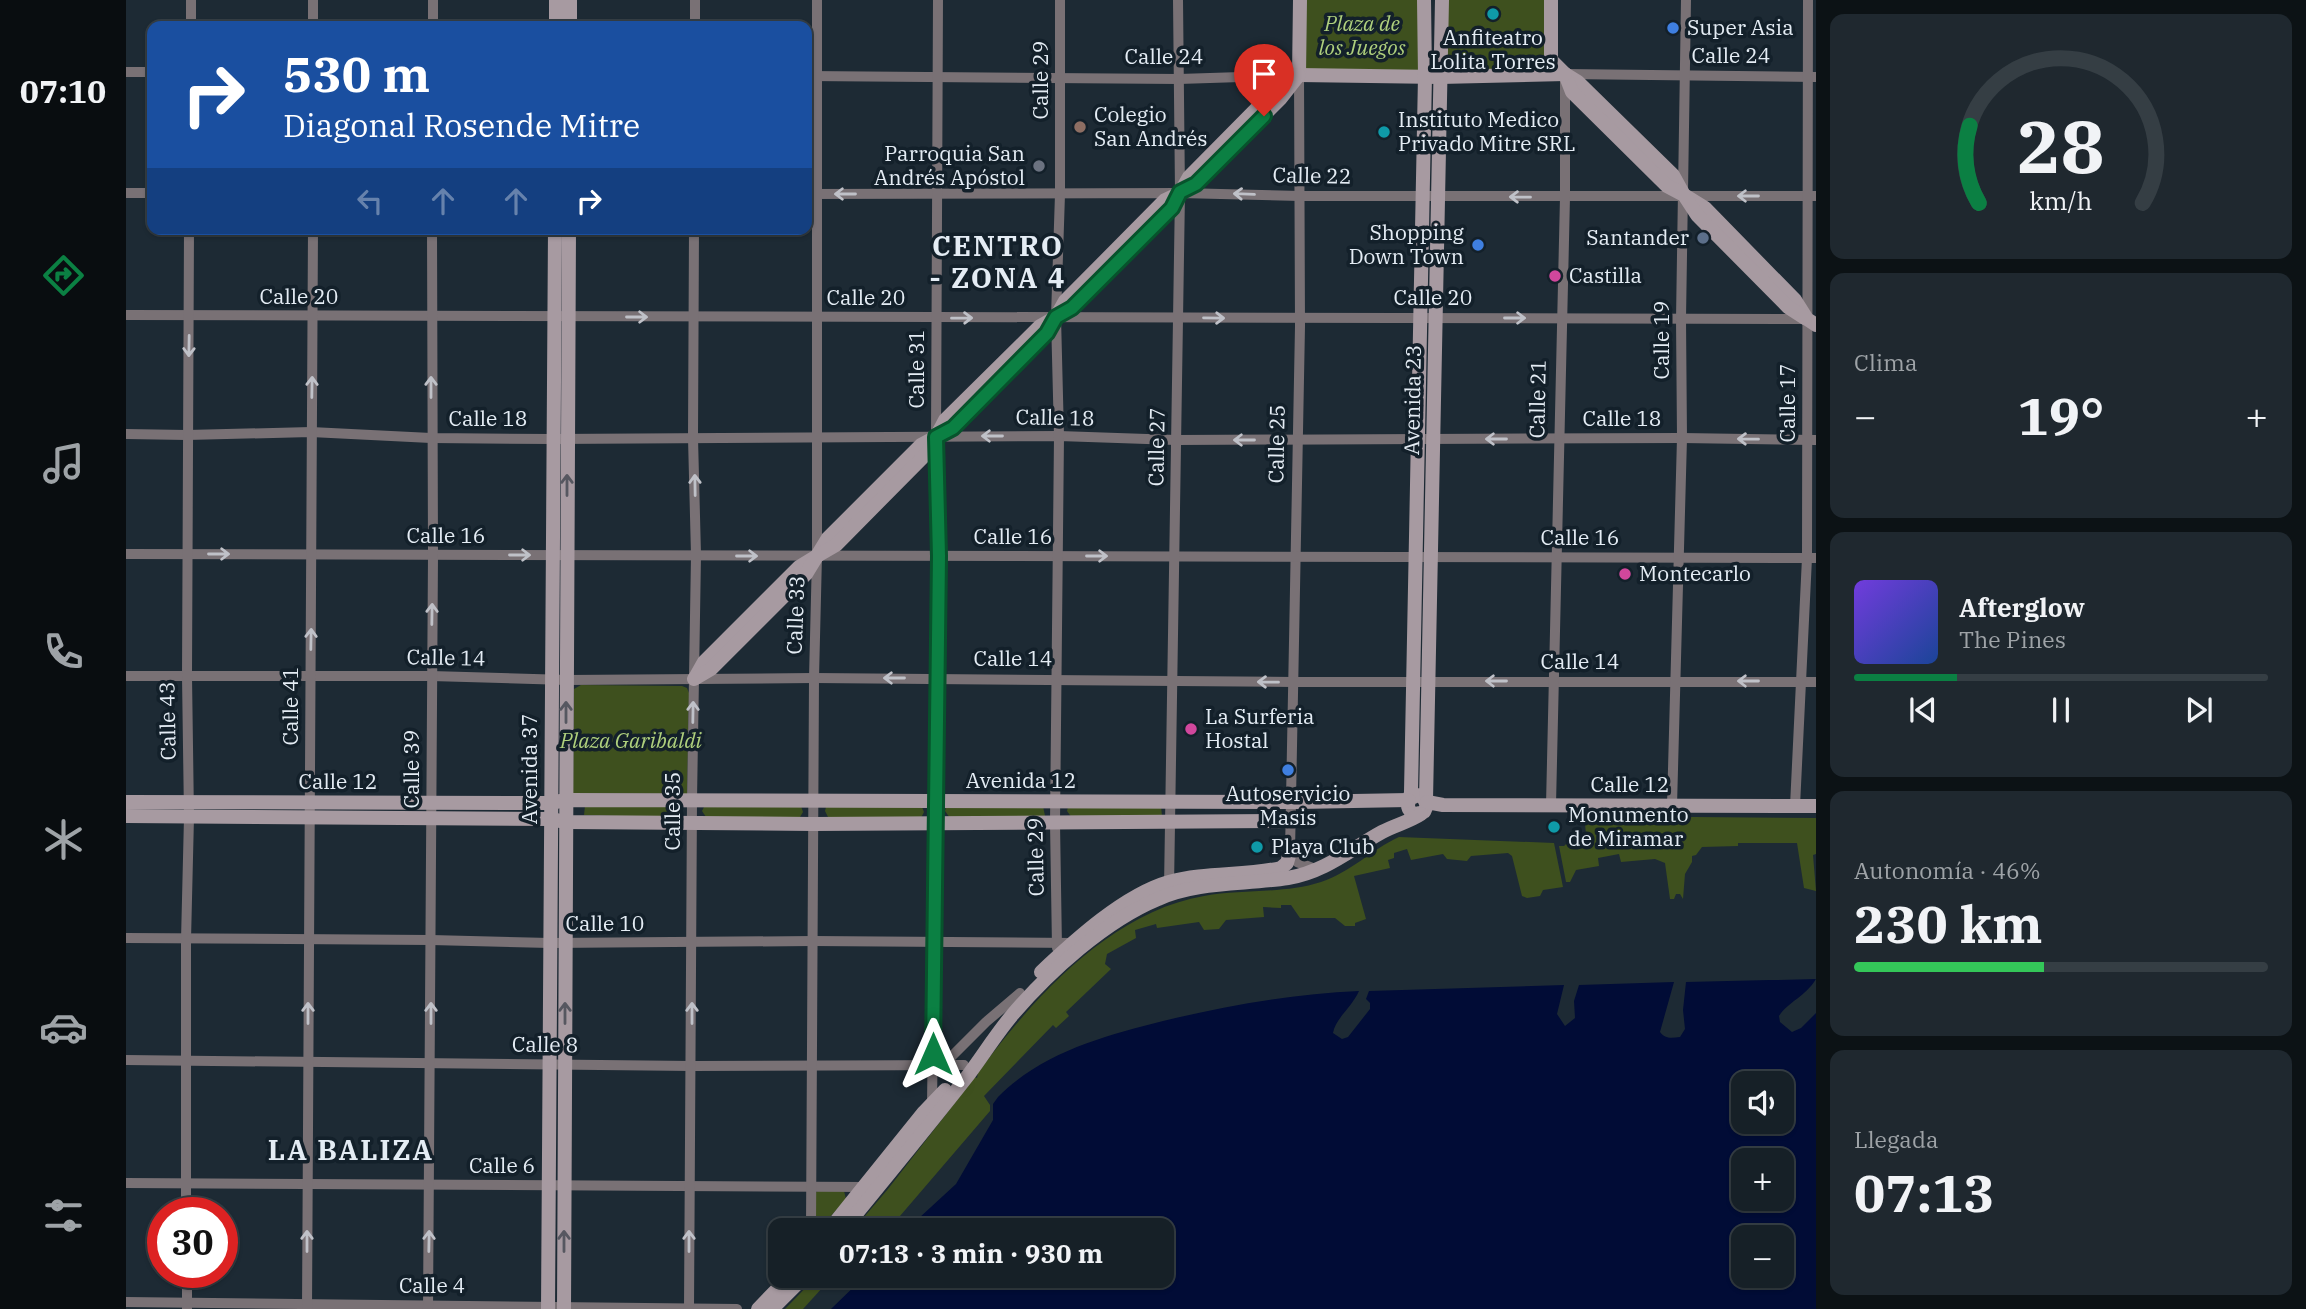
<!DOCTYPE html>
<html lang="es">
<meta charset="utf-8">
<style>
body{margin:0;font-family:"IBM Plex Serif",serif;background:#1f282f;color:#f1f3f6;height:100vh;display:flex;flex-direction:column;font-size:26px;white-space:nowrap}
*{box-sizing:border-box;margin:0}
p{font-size:23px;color:#9ea3a7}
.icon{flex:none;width:38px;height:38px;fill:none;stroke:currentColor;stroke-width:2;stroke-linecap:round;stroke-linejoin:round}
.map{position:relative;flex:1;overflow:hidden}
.details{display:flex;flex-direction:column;gap:14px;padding:14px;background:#0c1215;width:490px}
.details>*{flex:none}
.hud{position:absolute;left:21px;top:21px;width:665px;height:214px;border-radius:14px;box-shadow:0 2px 5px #0004,0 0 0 2px #353e44;background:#1a4fa0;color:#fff;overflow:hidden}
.buttons{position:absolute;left:1605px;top:1071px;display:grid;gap:14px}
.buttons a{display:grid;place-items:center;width:63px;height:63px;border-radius:14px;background:#162027;box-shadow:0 2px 5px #0004,0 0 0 2px #353e44;font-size:35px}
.speed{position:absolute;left:21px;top:1197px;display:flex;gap:14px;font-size:35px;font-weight:700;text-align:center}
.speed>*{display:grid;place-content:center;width:91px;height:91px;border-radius:50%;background:#162027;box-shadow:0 2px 5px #0004,0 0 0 2px #353e44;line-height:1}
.speed .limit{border:10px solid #d22;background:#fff;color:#111}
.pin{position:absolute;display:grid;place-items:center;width:60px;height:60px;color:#fff;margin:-72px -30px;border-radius:50% 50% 50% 0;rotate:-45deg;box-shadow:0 0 7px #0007}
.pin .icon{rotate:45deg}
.me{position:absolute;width:77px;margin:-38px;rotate:0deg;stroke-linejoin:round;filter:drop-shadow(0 0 5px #0008)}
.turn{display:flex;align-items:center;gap:24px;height:147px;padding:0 21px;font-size:32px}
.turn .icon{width:91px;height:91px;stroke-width:2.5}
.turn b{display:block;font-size:49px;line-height:60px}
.lanes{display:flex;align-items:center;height:66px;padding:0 21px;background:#0003;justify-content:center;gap:35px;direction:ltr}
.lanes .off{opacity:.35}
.big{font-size:52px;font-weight:800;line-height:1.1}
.details .tile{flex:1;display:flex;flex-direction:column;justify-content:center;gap:10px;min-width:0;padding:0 24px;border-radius:14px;background:#1f282f}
.details .dial{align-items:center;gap:0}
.dial svg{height:182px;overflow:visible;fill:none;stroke:#353e44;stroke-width:7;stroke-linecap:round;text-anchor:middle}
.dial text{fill:#f1f3f6;stroke:none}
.song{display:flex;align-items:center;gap:21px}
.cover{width:84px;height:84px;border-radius:10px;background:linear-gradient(135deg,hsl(260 70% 55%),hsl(220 70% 35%))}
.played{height:7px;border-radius:4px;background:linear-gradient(90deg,#0b8043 25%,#353e44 25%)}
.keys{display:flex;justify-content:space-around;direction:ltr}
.heat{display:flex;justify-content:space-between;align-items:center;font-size:38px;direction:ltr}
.charge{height:10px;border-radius:5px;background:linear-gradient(90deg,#34c759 46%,#353e44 0)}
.trip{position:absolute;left:642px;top:1218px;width:406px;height:70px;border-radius:14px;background:#162027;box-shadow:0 2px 5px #0004,0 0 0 2px #353e44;font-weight:800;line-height:70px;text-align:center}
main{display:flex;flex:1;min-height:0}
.tab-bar{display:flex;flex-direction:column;width:126px;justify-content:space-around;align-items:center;background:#090d10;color:#9ea3a7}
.tab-bar .icon{width:49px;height:49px}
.tab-bar .selected{color:#0b8043}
.tab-bar b{font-size:32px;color:#f1f3f6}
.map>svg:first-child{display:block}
</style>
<main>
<nav class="tab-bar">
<b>07:10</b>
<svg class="icon selected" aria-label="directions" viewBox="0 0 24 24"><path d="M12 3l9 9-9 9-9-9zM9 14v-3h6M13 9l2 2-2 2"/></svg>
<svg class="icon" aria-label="music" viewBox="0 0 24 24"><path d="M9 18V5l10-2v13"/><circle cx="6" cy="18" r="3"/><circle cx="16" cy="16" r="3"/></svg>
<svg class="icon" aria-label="phone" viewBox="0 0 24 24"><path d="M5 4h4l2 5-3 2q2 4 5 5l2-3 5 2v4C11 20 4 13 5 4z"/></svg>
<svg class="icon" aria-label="climate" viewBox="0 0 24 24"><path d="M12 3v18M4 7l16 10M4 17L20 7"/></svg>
<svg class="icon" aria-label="car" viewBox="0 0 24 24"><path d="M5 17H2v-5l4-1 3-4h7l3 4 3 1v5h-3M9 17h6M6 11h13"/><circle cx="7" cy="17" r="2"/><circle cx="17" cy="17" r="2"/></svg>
<svg class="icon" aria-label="filters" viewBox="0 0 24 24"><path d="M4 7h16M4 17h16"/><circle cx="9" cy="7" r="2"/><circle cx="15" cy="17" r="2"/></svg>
</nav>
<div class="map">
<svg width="1690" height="1309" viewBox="0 0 1690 1309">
<rect width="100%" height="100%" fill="#1d2a34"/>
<!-- green -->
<g fill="#3e501e">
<path d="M1179,0H1293L1292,72L1179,70Z"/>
<path d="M1322,0H1419V70L1321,71Z"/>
<path d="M455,685L556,686L561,688L563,693L561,794L447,793L448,689Z"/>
<path d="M459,806H554L556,811L553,818L458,815Z"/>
<path d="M675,806L677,812L674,817H580L576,811L578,807Z"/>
<path d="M917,806L919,816L824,818L819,811L820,807Z"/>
<path d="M1035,806L1036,816L946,818L941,811L942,807Z"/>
<path d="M700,807H796L798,812L795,818L702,817L699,811Z"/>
<path d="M1453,816L1690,818V854L1687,855L1690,891L1678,888L1671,843H1612V846L1576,847L1570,855L1566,856V862L1559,874L1557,899L1554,894H1550L1548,899H1544L1539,863L1529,859L1495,862L1493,854L1472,858L1473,866L1450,870L1444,882H1440L1433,846H1438L1443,841L1445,843L1448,836L1460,834L1459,824H1454Z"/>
<path d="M1273,837L1428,843L1437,887L1417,890L1414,896L1401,898L1396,896L1386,856L1382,853L1345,856L1341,861L1321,859L1317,854L1285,860L1281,849L1268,853V858L1262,860L1264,868L1228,876L1240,919L1229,923V926H1219L1209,918H1174L1165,905H1155V908L1137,907L1138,917L1100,920L1093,929L1078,930L1073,922L1031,928L1030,924L1009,930L1010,938L981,954L979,964L985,969L940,1012L943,1016L930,1028L927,1025L858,1096L864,1105V1111L762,1230H727L762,1189L849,1077L851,1078L852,1073C906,999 984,912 1078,896C1116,889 1158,894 1195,882C1225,872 1245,850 1273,837Z"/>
<path d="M692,1191H718L720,1199L695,1227L689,1225V1193Z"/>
<path d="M691,1276H707L677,1309H659Z"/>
</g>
<!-- water -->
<path fill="#010c36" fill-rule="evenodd" d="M1690,979C1679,997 1663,1001 1653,1016L1654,1022L1666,1032L1675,1028L1690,1013V1309H705L739,1276H1036V1230H780L830,1184L867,1120V1104L872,1097C917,1052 978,1036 1037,1021C1102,1005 1167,994 1233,991C1226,1007 1209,1019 1207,1033L1216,1039L1222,1037L1244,1009V1003L1240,999L1243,991L1438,985L1431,1014L1439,1026L1449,1018L1448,1001L1453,985L1548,982L1534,1032C1539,1039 1545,1038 1554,1037L1559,1029L1557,1010L1560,982ZM1656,1083V1122H1617V1083ZM1656,1160V1199H1617V1160ZM1656,1237V1276H1617V1237Z"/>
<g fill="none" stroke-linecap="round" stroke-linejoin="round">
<!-- street -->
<g stroke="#797175" stroke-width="10">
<path d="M65,26V0"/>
<path d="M187,26V0"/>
<path d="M307,26V0"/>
<path d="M569,26V0"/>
<path d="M0,72H26"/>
<path d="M681,76L1053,79L1173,75L1174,326L1164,852L1171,862L1189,869"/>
<path d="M0,193H26"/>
<path d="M681,194L1054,193L1174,196H1690"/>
<path d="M0,315L1679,319"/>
<path d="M0,434L61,435L185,432L305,438L427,439L933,436L1050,440L1556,438L1690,440"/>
<path d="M0,554L1690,558"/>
<path d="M0,676H305L441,680L688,678L1168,682H1690"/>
<path d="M1425,805L1439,197V74L1690,77"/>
<path d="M1546,806L1556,438L1555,319L1560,0"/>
<path d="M1669,806L1681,558L1682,0"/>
<path d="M1043,887L1054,193L1052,0"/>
<path d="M0,938L305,940L424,943L687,941L949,943"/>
<path d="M931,948L929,823L933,436L930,317L934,194V0"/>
<path d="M0,1060L566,1066L838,1065"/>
<path d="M817,1065L860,1022L894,993"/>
<path d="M806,1105L813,556L810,437L812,0"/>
<path d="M0,1183L741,1187"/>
<path d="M60,1213V940L63,817L61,676L63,229"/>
<path d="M685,1230L688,678L691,556V0"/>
<path d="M61,1272V1309"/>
<path d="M0,1302L611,1309"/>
<path d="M181,1309L187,229"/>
<path d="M302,1309L307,555L306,229"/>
<path d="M563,1309L566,800L570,555L567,438L568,229"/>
</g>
<!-- secondary -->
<g stroke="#a79aa1" stroke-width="14">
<path d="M1425,0V60L1439,74L1452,82L1547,175L1558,195L1579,208L1669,300L1681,319L1690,325"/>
<path d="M430,26V0"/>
<path d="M444,26V0"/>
<path d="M1439,74L1446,92L1541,186L1558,195L1571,215L1662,307L1679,318"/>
<path d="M1173,75L1314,77L1439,74"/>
<path d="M1173,75L1174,0"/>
<path d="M569,678L578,662L673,567L691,556L702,538L795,445L810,437L819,420L914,326L930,317L939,301L1039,200L1054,193L1063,177L1148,91L1163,81"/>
<path d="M568,679L585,669L680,574L691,556L710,545L802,452L810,437L826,428L921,333L930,317L946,308L1046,208L1054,193L1070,184L1155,98L1173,75"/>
<path d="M1285,798L1292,795L1297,797L1301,805L1298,812L1289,814C1277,809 1284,801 1285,792L1299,76L1298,0"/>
<path d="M1300,800L1316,0"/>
<path d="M0,802L424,803L440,800L1172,802L1283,800"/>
<path d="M1301,802L1317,805L1690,806"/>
<path d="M0,816L424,819L440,822L687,824L1164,821"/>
<path d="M915,972C949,940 998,895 1043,882C1079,872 1119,876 1155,868L1161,863L1164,852"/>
<path d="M703,1230L798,1112L819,1090"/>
<path d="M717,1230C758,1180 800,1129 840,1078C856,1057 870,1034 887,1014C924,971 979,921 1032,899C1072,881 1119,885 1162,878C1199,872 1225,849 1256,832C1269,825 1283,822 1295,814"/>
<path d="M422,1309L429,229"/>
<path d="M438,1309L443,229"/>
<path d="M632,1309L664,1276"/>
<path d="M646,1309L679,1276"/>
</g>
</g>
<!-- one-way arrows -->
<defs><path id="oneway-shaft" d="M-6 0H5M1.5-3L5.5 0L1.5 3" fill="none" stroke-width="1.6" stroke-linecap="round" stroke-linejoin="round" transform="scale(1.75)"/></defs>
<g stroke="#bfc1c8">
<use href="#oneway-shaft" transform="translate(719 194) rotate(-180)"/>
<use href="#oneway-shaft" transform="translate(1118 194) rotate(-178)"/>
<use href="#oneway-shaft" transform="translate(1622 196) rotate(-180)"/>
<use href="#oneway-shaft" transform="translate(1394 197) rotate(-179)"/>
<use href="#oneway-shaft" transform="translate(511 317)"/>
<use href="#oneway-shaft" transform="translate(836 318) rotate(-1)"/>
<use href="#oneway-shaft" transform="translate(1088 318) rotate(1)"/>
<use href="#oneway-shaft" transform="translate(1389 318)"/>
<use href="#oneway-shaft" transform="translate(63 346) rotate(91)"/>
<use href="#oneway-shaft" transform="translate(186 387) rotate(-89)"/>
<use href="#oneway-shaft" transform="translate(305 387) rotate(-90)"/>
<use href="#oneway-shaft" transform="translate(866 436) rotate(180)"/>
<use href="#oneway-shaft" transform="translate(1370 439) rotate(180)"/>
<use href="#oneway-shaft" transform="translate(1622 439) rotate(-179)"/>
<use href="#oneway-shaft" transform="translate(1118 440) rotate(-180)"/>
<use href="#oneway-shaft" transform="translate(569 485) rotate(-91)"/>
<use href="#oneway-shaft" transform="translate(93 554)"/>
<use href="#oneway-shaft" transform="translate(394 555)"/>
<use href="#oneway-shaft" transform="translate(621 556)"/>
<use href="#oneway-shaft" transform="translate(971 556)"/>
<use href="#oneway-shaft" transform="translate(306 614) rotate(-89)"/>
<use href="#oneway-shaft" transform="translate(185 639) rotate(-89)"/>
<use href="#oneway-shaft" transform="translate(768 678) rotate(-180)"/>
<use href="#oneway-shaft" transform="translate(1370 681) rotate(-180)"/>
<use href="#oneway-shaft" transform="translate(1622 681) rotate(-180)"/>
<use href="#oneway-shaft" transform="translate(1142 682) rotate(-179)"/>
<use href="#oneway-shaft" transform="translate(567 712) rotate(-89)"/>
<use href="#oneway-shaft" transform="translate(182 1013) rotate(-90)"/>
<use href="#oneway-shaft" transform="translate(305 1013) rotate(-90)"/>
<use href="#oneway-shaft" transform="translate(566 1013) rotate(-90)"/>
<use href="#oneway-shaft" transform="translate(181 1241) rotate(-90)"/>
<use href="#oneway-shaft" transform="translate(303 1241) rotate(-89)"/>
<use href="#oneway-shaft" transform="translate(563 1241) rotate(-90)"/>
</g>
<g stroke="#565760">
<use href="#oneway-shaft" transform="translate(441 485) rotate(-90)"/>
<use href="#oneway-shaft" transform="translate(440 712) rotate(-90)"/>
<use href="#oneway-shaft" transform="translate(439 1013) rotate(-90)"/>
<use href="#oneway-shaft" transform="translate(438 1241) rotate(-90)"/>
</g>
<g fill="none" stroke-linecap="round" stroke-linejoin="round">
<!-- route casing -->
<g stroke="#07532c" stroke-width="18">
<path id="route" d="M807,1054L813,556L810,437L827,428L921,333L930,317L946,308L1046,208L1054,192L1070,184L1138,116"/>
</g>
<!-- route -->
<use href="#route" stroke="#0b8043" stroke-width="12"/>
</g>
<!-- markers -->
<g fill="#0f9aa8" stroke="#13202a" stroke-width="2.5">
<circle cx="1367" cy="14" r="7"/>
<circle cx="1258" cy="132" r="7"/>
<circle cx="1428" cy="827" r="7"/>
<circle cx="1131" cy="847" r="7"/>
</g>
<g fill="#3f7fe0" stroke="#13202a" stroke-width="2.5">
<circle cx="1547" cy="28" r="7"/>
<circle cx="1352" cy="245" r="7"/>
<circle cx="1162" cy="770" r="7"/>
</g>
<circle fill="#8d6e63" stroke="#13202a" stroke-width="2.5" cx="954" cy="127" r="7"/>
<circle fill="#6b7280" stroke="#13202a" stroke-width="2.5" cx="913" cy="166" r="7"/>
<circle fill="#5c6f8a" stroke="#13202a" stroke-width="2.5" cx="1577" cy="238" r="7"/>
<g fill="#d1479c" stroke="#13202a" stroke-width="2.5">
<circle cx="1429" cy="276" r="7"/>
<circle cx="1499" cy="574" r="7"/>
<circle cx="1065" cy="729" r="7"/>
</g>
<g text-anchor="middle" stroke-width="7" stroke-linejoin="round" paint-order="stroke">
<!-- park labels -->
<g font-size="21" font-style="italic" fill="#afd07d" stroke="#13202a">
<text x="1236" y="31">Plaza de<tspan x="1236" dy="24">los Juegos</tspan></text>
<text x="505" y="748">Plaza Garibaldi</text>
</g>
<!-- poi labels -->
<g font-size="21" fill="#e4ecf4" stroke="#13202a" text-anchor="start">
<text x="1561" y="35">Super Asia</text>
<text x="1367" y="45" text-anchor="middle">Anfiteatro<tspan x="1367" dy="24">Lolita Torres</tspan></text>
<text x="968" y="122">Colegio<tspan x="968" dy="24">San Andrés</tspan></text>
<text x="1272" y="127">Instituto Medico<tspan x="1272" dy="24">Privado Mitre SRL</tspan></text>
<text x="899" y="161" text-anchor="end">Parroquia San<tspan x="899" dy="24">Andrés Apóstol</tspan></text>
<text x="1338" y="240" text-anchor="end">Shopping<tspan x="1338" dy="24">Down Town</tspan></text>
<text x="1563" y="245" text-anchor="end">Santander</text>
<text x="1443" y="283">Castilla</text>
<text x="1513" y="581">Montecarlo</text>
<text x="1079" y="724">La Surferia<tspan x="1079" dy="24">Hostal</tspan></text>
<text x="1162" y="801" text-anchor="middle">Autoservicio<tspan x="1162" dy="24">Masis</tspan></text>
<text x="1442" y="822">Monumento<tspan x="1442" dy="24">de Miramar</tspan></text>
<text x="1145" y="854">Playa Club</text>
</g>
<!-- street labels -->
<g font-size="21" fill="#e4ecf4" stroke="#13202a">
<text x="1605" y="63">Calle 24</text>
<text x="1038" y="64">Calle 24</text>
<text transform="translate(915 80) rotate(-90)" y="7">Calle 29</text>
<text transform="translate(1186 176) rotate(1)" y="7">Calle 22</text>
<text x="173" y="304">Calle 20</text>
<text x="740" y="305">Calle 20</text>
<text x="1307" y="305">Calle 20</text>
<text transform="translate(1536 340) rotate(-90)" y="7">Calle 19</text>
<text transform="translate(791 369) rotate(-90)" y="7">Calle 31</text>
<text transform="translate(1412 399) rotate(-89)" y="7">Calle 21</text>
<text transform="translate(1287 400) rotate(-89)" y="7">Avenida 23</text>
<text transform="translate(1662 403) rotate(-90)" y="7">Calle 17</text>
<text transform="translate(929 418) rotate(1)" y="7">Calle 18</text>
<text x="362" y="426">Calle 18</text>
<text x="1496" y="426">Calle 18</text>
<text transform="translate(1151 444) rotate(-89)" y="7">Calle 25</text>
<text transform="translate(1031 447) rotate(-89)" y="7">Calle 27</text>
<text x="320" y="543">Calle 16</text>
<text x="887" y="544">Calle 16</text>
<text x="1454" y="545">Calle 16</text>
<text transform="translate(670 615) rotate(-88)" y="7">Calle 33</text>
<text transform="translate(320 658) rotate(1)" y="7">Calle 14</text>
<text x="887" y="666">Calle 14</text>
<text x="1454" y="669">Calle 14</text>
<text transform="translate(165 706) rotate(-90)" y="7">Calle 41</text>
<text transform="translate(42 721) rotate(-91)" y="7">Calle 43</text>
<text transform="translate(286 769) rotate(-90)" y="7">Calle 39</text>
<text transform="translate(404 769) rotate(-90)" y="7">Avenida 37</text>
<text x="895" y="788">Avenida 12</text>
<text x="212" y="789">Calle 12</text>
<text x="1504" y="792">Calle 12</text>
<text transform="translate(547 811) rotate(-90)" y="7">Calle 35</text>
<text transform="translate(910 857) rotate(-91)" y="7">Calle 29</text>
<text x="479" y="931">Calle 10</text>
<text transform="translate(419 1045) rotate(1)" y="7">Calle 8</text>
<text x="376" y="1173">Calle 6</text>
<text x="306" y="1293">Calle 4</text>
</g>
<!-- district labels -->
<g font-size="28" font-weight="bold" letter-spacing="2" fill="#e4ecf4" stroke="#13202a">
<text x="872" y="256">CENTRO<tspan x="872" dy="32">- ZONA 4</tspan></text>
<text x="225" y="1160">LA BALIZA</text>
</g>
</g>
</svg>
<div class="buttons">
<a><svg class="icon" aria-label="sound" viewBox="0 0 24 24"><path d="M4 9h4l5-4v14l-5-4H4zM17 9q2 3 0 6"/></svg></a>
<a>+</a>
<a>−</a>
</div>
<div class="speed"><div class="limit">30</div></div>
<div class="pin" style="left:1138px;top:116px;background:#d93025"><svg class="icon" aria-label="arrive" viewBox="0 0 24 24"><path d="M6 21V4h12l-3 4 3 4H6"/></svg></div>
<svg class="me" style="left:807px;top:1054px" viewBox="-20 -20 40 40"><path d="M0-17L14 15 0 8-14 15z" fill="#0b8043" stroke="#fff" stroke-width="4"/></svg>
<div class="trip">07:13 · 3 min · 930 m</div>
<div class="hud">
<div class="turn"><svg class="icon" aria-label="right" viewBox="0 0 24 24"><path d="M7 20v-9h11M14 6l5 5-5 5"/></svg><div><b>530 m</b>Diagonal Rosende Mitre</div></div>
<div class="lanes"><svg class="icon off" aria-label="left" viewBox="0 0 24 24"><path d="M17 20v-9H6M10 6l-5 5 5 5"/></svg><svg class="icon off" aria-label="ahead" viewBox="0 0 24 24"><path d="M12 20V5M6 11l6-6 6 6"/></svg><svg class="icon off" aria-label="ahead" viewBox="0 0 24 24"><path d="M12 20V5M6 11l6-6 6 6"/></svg><svg class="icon" aria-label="right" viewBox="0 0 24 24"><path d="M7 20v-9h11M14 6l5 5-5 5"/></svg></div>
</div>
</div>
<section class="details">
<div class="tile dial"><svg viewBox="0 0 100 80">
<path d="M14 69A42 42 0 1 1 86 69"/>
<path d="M14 69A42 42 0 0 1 10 35" stroke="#0b8043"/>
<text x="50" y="56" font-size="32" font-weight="700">28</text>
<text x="50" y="72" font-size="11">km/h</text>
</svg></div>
<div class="tile"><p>Clima</p>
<div class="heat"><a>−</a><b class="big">19°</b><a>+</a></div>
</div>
<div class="tile">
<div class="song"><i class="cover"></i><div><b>Afterglow</b><p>The Pines</p></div></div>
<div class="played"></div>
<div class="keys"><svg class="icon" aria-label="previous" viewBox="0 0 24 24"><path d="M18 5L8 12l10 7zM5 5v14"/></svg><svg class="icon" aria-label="pause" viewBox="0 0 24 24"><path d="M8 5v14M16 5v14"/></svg><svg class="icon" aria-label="next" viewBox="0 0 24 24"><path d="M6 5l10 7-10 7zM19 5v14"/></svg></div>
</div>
<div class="tile"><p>Autonomía · 46%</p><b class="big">230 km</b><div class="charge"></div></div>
<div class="tile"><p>Llegada</p><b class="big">07:13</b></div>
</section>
</main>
